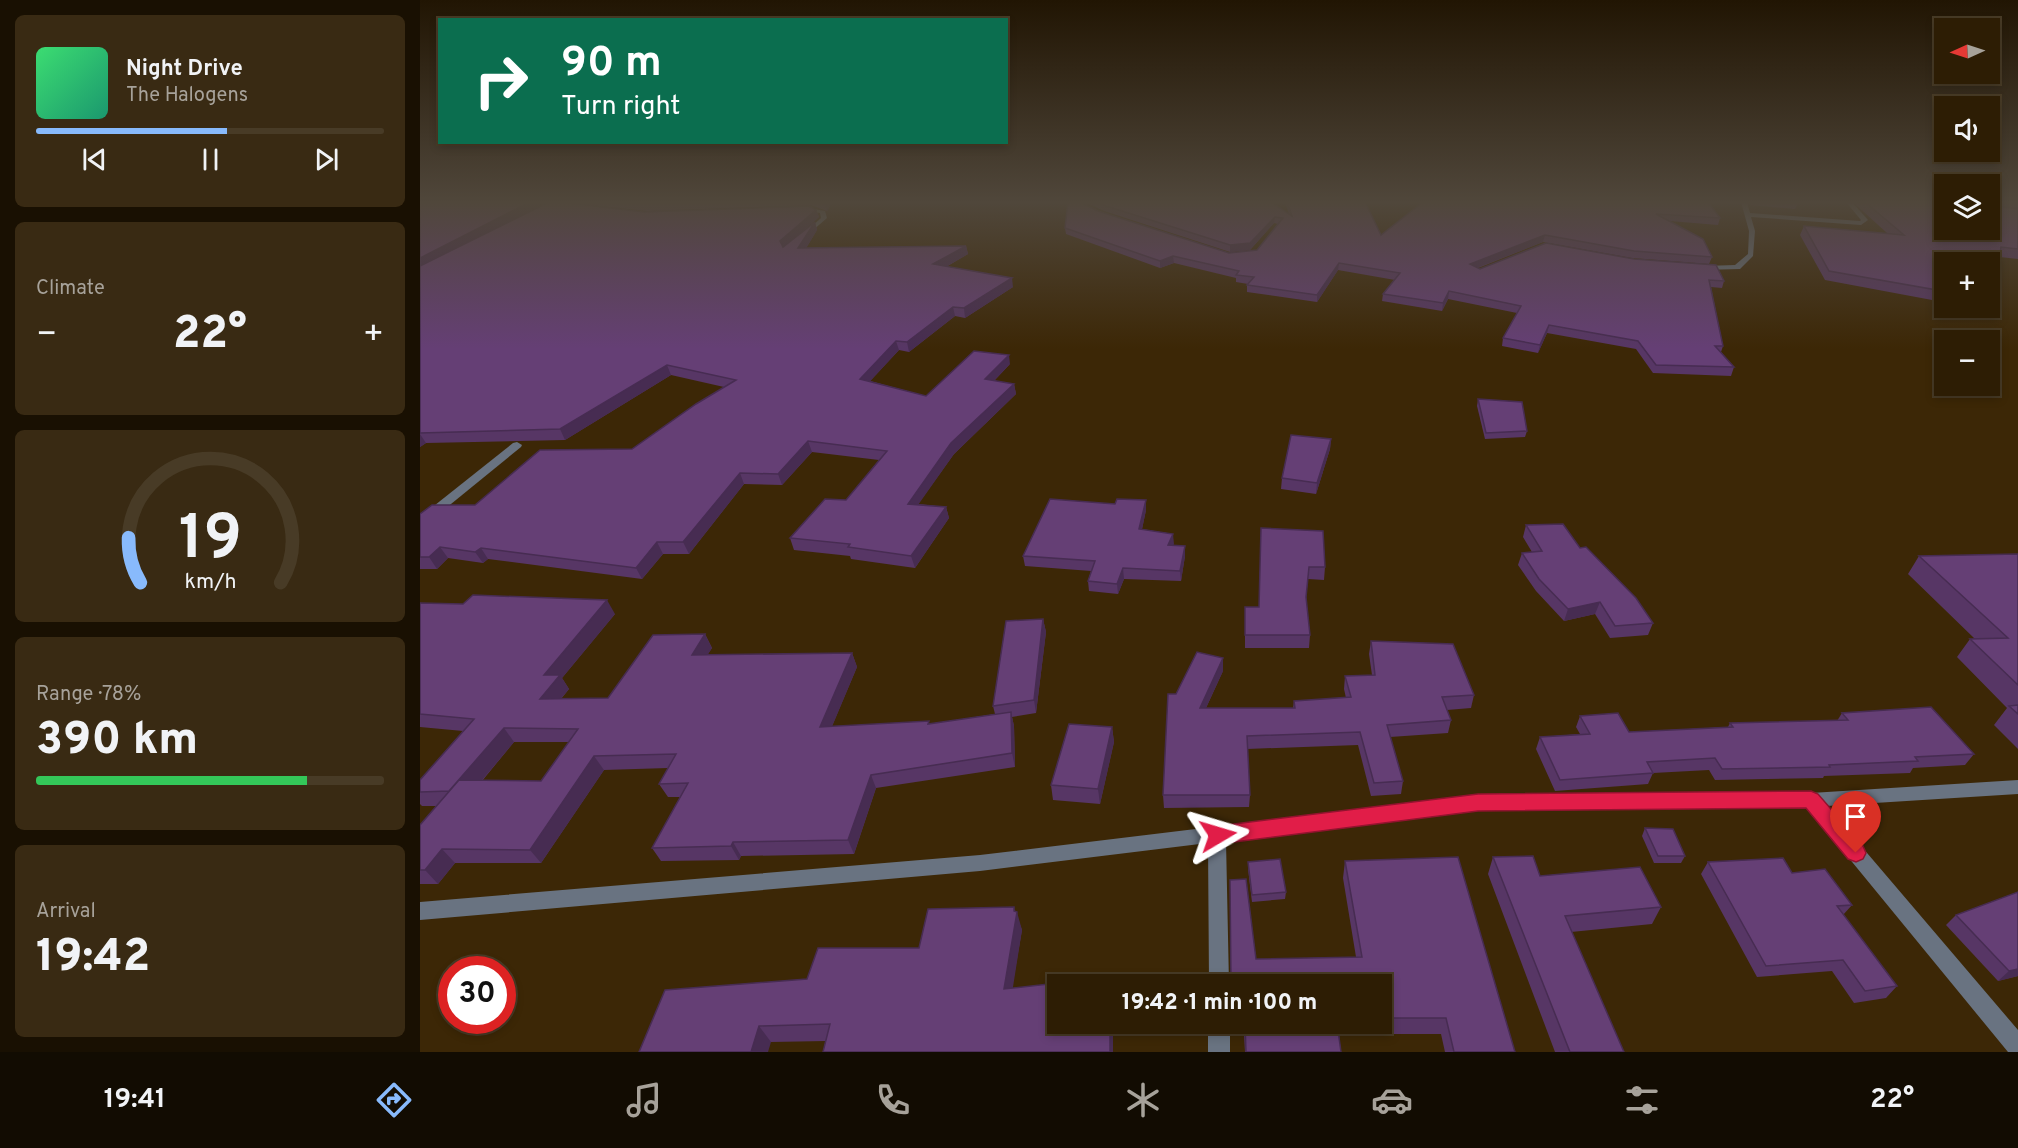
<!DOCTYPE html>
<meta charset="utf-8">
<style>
body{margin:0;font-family:Overpass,sans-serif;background:#392a13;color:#f1f3f6;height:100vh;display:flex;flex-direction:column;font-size:22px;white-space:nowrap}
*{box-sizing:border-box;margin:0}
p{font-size:20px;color:#a7a29a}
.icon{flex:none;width:33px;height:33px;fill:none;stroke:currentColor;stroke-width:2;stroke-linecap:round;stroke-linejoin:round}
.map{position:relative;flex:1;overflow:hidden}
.sheet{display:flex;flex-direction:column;gap:15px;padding:15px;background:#191002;width:420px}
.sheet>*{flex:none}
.guide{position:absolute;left:18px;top:18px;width:570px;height:126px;border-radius:0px;box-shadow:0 3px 9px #0003,0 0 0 2px #483b26;background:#0b6e4f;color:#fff;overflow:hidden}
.needle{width:39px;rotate:267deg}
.tools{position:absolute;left:1514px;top:18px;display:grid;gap:12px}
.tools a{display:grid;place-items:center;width:66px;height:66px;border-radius:0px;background:#2d1d04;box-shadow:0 3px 9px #0003,0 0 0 2px #483b26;font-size:30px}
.speed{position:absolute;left:18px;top:956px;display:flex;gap:12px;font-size:30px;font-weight:700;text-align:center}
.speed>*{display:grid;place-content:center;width:78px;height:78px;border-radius:50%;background:#2d1d04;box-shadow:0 3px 9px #0003,0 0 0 2px #483b26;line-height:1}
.speed .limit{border:9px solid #d22;background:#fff;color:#111}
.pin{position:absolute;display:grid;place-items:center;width:51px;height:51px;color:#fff;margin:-62px -26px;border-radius:50% 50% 50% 0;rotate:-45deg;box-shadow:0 0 6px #0007}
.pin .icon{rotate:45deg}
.me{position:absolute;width:66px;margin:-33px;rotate:83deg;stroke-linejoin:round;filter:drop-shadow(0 0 4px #0008)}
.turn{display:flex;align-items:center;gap:21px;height:126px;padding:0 24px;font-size:27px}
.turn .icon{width:78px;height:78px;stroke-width:2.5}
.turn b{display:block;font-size:42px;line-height:51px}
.big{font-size:45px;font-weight:800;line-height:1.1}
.sheet .tile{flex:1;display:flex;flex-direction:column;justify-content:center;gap:9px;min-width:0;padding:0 21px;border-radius:9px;background:#392a13}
.sheet .dial{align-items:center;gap:0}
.dial svg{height:156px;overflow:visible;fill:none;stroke:#483b26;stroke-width:7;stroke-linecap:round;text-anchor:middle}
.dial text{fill:#f1f3f6;stroke:none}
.song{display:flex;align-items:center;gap:18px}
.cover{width:72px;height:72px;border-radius:9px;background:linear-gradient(135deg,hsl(140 70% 55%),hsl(160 70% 35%))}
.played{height:6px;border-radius:3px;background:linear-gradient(90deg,#88bafc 55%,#483b26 55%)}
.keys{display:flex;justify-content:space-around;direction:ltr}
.heat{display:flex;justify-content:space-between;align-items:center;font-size:33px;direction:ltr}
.charge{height:9px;border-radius:4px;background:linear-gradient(90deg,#34c759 78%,#483b26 0)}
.trip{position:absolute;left:627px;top:974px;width:345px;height:60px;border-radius:0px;background:#2d1d04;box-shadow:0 3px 9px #0003,0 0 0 2px #483b26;font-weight:800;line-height:60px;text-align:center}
.tab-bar{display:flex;height:96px;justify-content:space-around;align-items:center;background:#120c02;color:#a7a29a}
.tab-bar .icon{width:42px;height:42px}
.tab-bar .on{color:#88bafc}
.tab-bar b{font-size:27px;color:#f1f3f6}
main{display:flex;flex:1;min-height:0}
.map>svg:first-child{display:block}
</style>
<main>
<section class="sheet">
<div class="tile">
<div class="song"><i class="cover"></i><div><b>Night Drive</b><p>The Halogens</p></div></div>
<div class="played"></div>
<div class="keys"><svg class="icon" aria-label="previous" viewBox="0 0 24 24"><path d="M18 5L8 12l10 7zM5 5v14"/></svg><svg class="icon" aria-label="pause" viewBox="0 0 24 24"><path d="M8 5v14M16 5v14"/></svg><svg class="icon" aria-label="next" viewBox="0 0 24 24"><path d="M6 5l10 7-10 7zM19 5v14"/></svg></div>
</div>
<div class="tile"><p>Climate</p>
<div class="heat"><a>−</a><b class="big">22°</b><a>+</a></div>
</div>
<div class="tile dial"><svg viewBox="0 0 100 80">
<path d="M14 69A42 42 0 1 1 86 69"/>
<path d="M14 69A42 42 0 0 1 8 46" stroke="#88bafc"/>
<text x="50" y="56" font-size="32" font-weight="700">19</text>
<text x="50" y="72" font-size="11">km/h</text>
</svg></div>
<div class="tile"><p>Range · 78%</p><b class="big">390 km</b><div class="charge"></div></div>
<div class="tile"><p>Arrival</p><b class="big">19:42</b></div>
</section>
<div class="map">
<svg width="1598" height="1052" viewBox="0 0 1598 1052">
<rect width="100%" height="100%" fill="#3c2706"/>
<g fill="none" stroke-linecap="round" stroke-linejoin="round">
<!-- minor -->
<g fill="#697381" fill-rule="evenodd">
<path d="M115,202H128L143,206L140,208Z"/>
<path d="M1321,202H1327L1330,213L1440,221L1441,220L1426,202H1432L1448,220L1441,225L1331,217L1335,231L1333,256L1320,269L1281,270V266H1284L1315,265L1328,254L1329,231Z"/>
<path d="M382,207L405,211L407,218L384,238L382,237V235L401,218L400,213L380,210Z"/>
<path d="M97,442L102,445L101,447L4,526L0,527V517L93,443Z"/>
<path d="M1598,780V794L1407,806L1598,1030V1052H1588L1387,807L1058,809L806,841L809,984H789L788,843L560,871L0,920V902L560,855L1058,795L1391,793Z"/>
<rect x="788" y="1023" width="22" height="29"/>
</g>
</g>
<!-- wall -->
<g fill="#573665" fill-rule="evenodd">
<path d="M0,202H119L121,206L129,202H412L407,211L391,205L227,211L161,204L224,212L396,210L399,217L382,232L395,222L397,230L386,248L546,246L548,254L526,267L593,287L545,318L535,316L489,352L479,350L450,381L506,396L590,364L574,381L594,384L596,394L534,454L498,504L526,507L529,518L495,568L431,559L430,556L374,550L370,538L426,500L459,460L392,452L362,485L324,484L269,554H243L222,579L68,559L63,563L28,558L17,569H0V514L55,505L212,449L304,387L251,375L145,440L6,443L0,447Z"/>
<path d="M665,202H851L869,214L865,202H945L961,235L1288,202L1300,218L1298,225L1250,221L1292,257L1289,264L1212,258L1123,242L1058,268L1060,269L1126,243L1304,281L1302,288L1291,287L1303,346L1301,352L1314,367L1311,376L1233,373L1216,349L1127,333L1118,353L1082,346L1083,338L1097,313L1028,299L1022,311L962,301L963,294L975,280L918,270L897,302L827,292V285L828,284L816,282V278L754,263L740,268L646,234L645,228L678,211L809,253L837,250L858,224L854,223L830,250L810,252L684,211Z"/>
<path d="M1300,202H1320L1319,204Z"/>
<path d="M1328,202H1377L1378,203L1375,209L1330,205Z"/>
<path d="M1433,202H1524V230H1569V202H1598V259L1580,257L1574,289L1569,298V262H1524V291L1517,290L1512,300L1405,280L1380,235L1384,226L1468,234Z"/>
<path d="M1058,399L1107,431L1105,437L1065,439L1057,406Z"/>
<path d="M911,439L910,449L896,494L861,489L862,478Z"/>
<path d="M726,510L722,529L753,534V545L765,556L761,581L704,579L698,594L669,591L668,581L671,571L605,566L603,556Z"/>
<path d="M1106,525L1160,548L1233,623L1228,635L1190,638L1175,614L1144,621L1116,591L1098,565L1102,553L1112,552L1103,537Z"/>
<path d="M841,528L905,567L904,580L888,579L886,598L890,635L889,648H825V607H839Z"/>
<path d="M1598,554V749L1574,725L1587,708L1537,657L1550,639H1555L1488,574L1499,556Z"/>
<path d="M0,603L195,614L142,678L149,689L141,699L188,698L285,634L292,648L287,655L432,653L437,667L412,726L510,724L575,714L573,706L623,619L626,632L616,713L592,717L594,726L595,767L456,788L434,854L321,856L319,860L241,861L232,848L260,797H248L239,784L248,768L184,770L121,863H35L18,884H0V825L17,806H2L0,804V780L43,731L0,727ZM94,742H149L121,781H62Z"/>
<path d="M951,641L1054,695L1051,708L1027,710L1031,720L1028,733L970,737L983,781L981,794L951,796L938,745L827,749L830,795L829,807L744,808L743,795L756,694L803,671L786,708H873L874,701L926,698L924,689L925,676L952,675L949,654Z"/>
<path d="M1422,713L1554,754L1545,765L1493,768L1490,773L1404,776L1403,778L1295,780L1289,770L1233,773L1228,784L1135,791L1116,749L1120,737L1160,734L1156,727L1160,716L1209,732L1308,727L1310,723L1417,721Z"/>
<path d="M692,727L694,742L680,804L633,800L631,785Z"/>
<path d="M1225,828L1265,856L1261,863H1234L1222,836Z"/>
<path d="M1073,857L1120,876L1241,907L1232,924L1151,932L1204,1052H1135L1068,874Z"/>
<path d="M925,861L1095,1052H1025L1021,1034H919L921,1052H825L824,1036H812L811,1023H962V984H810L836,959L936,957L923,878Z"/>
<path d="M828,862L866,892L865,899L832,902L828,869Z"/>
<path d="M1288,862L1372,873L1432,905L1423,915L1477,986L1466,998L1434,1003L1412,971L1337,977L1281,874Z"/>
<path d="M1598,892V976L1578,981L1526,925L1536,915Z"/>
<path d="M595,912L602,930L592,988L693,1023V1052H403L406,1041L351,1042L219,1052L387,979L499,948Z"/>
</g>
<!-- shaded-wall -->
<g fill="#472c52">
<path d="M110,202H119L121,206L0,269V258Z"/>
<path d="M406,202H412L407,211L405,203Z"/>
<path d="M396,210L399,217L362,249L360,241Z"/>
<path d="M855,217L854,223L830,250L810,252V245Z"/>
<path d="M395,222L397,230L381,257L378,248Z"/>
<path d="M1125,235L1123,242L1049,271L1050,264Z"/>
<path d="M546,246L548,254L515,273L513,264Z"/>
<path d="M753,256L754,263L740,268V261Z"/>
<path d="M919,263L918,270L897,302V295Z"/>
<path d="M592,278L593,287L545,318L544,308Z"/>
<path d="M1029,291L1028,299L1022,311L1023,303Z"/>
<path d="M533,307L535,316L489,352L487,342Z"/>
<path d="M1129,325L1127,333L1118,353L1120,345Z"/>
<path d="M476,341L479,350L443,389L440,379Z"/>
<path d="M589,355L590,364L566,389L565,379Z"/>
<path d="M247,365L251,375L145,440L140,429Z"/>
<path d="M594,384L596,394L534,454L491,515L488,504L531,443Z"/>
<path d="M0,434L6,443L0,447Z"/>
<path d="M911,439L910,449L896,494L897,483Z"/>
<path d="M388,441L392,452L362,485L358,474Z"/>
<path d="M320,473L324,484L269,554L263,542Z"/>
<path d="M726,500V510L720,539L719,529Z"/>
<path d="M526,507L529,518L495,568L491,556Z"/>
<path d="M753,534L754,544L749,555L748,545Z"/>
<path d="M237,542L243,554L222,579L216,568Z"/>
<path d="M765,546V556L761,581L760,571Z"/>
<path d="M20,547L28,558L17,569L9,557Z"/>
<path d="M61,548L68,559L63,563L55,552Z"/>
<path d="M703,568L704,579L698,594L697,584Z"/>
<path d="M187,600L195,614L142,678L149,689L129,713L120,699L124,675Z"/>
<path d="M1180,602L1175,614L1144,621L1148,609Z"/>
<path d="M623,619L626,632L616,713L614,700Z"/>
<path d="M285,634L292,648L279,669L272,655Z"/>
<path d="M432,653L437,667L406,741L400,727Z"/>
<path d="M803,658V671L780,721V708Z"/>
<path d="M591,712L594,726L595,767L592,753Z"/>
<path d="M692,727L694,742L680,804L678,789Z"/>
<path d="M84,728L94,742L41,805L29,791Z"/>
<path d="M174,756L184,770L121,863L110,850Z"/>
<path d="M451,775L456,788L434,854L428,840Z"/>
<path d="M313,842L321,856L319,860L311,846Z"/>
<path d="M22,849L35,863L18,884L5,870Z"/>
<path d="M594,907L596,916L597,912L602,930L590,1006L584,989Z"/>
<path d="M1598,969V976L1578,981L1589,971Z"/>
<rect x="690" y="1023" width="3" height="29"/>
<path d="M339,1026L351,1042L348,1052H331Z"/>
</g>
<!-- building -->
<g fill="#653f75" stroke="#472c52" stroke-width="1.5">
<path d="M0,202H110L0,258Z"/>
<path d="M129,202H141L224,212L389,206L396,210L360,241L363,247L395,222L378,248L546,246L513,264L592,278L544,308L533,307L487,342L476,341L440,379L506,396L554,351L589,355L565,379L594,384L531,443L488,504L526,507L491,556L428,547L430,544L370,538L405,499L426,500L467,451L388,441L358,474L320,473L263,542H237L216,568L61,548L55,552L20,547L9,557H0V514L12,505H55L120,450L212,449L276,404L316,380L247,365L140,429L0,433V266Z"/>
<path d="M211,202H258L224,203Z"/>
<path d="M648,202H660L678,211L809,253L837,250L863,218L855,217L830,243L810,245L683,205L678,202H851L872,216L867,202H945L961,235L1003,202H1288L1300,218L1236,214L1283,239L1292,257L1214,251L1125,235L1050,264L1060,269L1126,243L1214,259L1296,265L1304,281L1289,280L1303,346H1295L1314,367L1236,365L1218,341L1129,325L1120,345L1083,338L1101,306L1029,291L1023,303L963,294L980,273L919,263L897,295L827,285L834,277L816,275L819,271L753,256L740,261L645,228Z"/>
<path d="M1445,202H1524V230H1547L1548,233V230H1569V202H1572V205L1598,209V249L1581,247L1574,289H1569V262H1524V281L1517,280V290L1409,271L1384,226L1484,235Z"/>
<path d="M1058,399L1102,402L1107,431L1066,433Z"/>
<path d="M871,435L911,439L897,483L862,478Z"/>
<path d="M630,499L695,504L697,499L726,500L719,529L753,534L748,545L765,546L760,571L703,568L697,584L668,581L675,561L603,556Z"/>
<path d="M1143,524L1160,548L1166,547L1216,598L1233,623L1195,626L1180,602L1148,609L1119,579L1102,553L1122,551L1106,525Z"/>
<path d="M841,528L903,531L905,567H889L886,597L890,635H825V607H839Z"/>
<path d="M1598,554V685L1550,639L1588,638L1499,556Z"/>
<path d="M53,595L187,600L124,675H140L120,699L188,698L233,635L285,634L272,655L432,653L400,727L509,721L508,724L591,712L592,753L451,775L428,840L313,842L311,846L232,848L268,783L239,784L256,754L174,756L110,850L22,849L5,870H0V825L39,780L121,781L158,729L84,728L29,791L0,792V780L54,719L0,714V603L43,604Z"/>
<path d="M623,619L614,700L573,706L586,621Z"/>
<path d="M951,641L1033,644L1054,695L1022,697L1031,720L967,725L983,781L954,783L940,732L827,736L830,795H743L748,694H756L777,652L803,658L780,708H875L874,701L931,697L925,676L955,675Z"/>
<path d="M1598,705V714L1589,706Z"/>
<path d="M1511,707L1554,754L1495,757L1498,761L1409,765L1410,767L1302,769L1295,758L1227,762L1233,773L1140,780L1120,737L1170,734L1160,716L1198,713L1209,732L1313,727L1310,723L1428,720L1422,713Z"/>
<path d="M649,724L692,727L678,789L631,785Z"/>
<path d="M1225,828L1253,829L1265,856H1238Z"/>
<path d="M1113,856L1120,876L1220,867L1241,907L1145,916L1204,1052H1150L1073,857Z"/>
<path d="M1038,857L1095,1052H1034L1026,1018H962V984H811L810,880L826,879L836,959L942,957L925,861Z"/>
<path d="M1363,858L1372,873L1405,869L1432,905L1417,906L1477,986L1445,991L1423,960L1346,966L1288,862Z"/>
<path d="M860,859L866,892L832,895L828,862Z"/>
<path d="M1598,892V969L1589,971L1536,915Z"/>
<path d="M594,907V911L597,912L584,989L690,977V984H638V1023H690V1052H403L410,1024L339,1026L331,1052H219L245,990L387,979L398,948H499L508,909Z"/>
<path d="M825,1023H917L921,1052H826Z"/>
</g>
<!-- sky -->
<linearGradient id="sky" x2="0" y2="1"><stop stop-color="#211503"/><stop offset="0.58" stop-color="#50473b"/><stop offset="1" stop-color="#50473b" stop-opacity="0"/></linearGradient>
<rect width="1598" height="349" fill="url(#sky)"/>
<!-- route -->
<path fill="#e11d48" stroke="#92132f" stroke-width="1.5" d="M1391,791L1398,794L1443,846L1446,853L1443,859L1436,862L1428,859L1386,808L1058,811L798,844L790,842L787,835L790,829L798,826L1058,794Z"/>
</svg>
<div class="tools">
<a><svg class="needle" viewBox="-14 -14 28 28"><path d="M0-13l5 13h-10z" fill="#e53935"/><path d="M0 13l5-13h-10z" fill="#a7a29a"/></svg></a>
<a><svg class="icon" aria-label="sound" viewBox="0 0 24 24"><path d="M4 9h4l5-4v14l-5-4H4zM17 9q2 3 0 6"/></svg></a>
<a><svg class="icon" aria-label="layers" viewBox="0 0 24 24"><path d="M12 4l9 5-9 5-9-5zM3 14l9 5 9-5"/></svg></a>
<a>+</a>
<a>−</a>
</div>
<div class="speed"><div class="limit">30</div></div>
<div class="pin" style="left:1436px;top:853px;background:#d93025"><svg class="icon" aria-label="arrive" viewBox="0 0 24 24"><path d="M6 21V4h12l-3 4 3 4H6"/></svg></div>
<svg class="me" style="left:798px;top:835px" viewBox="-20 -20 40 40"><path d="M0-17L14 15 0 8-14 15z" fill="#e11d48" stroke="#fff" stroke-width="4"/></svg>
<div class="trip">19:42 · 1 min · 100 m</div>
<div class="guide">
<div class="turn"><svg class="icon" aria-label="right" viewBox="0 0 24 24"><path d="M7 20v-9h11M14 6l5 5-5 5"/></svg><div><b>90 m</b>Turn right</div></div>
</div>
</div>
</main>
<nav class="tab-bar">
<b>19:41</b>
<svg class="icon on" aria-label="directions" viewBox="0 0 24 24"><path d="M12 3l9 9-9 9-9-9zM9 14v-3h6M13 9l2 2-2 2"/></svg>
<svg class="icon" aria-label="music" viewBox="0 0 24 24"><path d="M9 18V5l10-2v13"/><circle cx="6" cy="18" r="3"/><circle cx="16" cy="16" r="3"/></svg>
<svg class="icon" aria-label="phone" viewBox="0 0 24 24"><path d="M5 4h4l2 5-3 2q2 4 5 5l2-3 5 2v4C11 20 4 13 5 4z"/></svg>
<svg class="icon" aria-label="climate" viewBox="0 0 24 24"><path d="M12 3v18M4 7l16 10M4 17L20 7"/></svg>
<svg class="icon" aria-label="car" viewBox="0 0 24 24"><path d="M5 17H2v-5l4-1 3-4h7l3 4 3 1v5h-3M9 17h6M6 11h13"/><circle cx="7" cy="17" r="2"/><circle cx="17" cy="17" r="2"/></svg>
<svg class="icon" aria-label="filters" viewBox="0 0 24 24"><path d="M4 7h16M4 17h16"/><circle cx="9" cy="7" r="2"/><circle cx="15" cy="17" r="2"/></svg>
<b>22°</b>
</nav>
